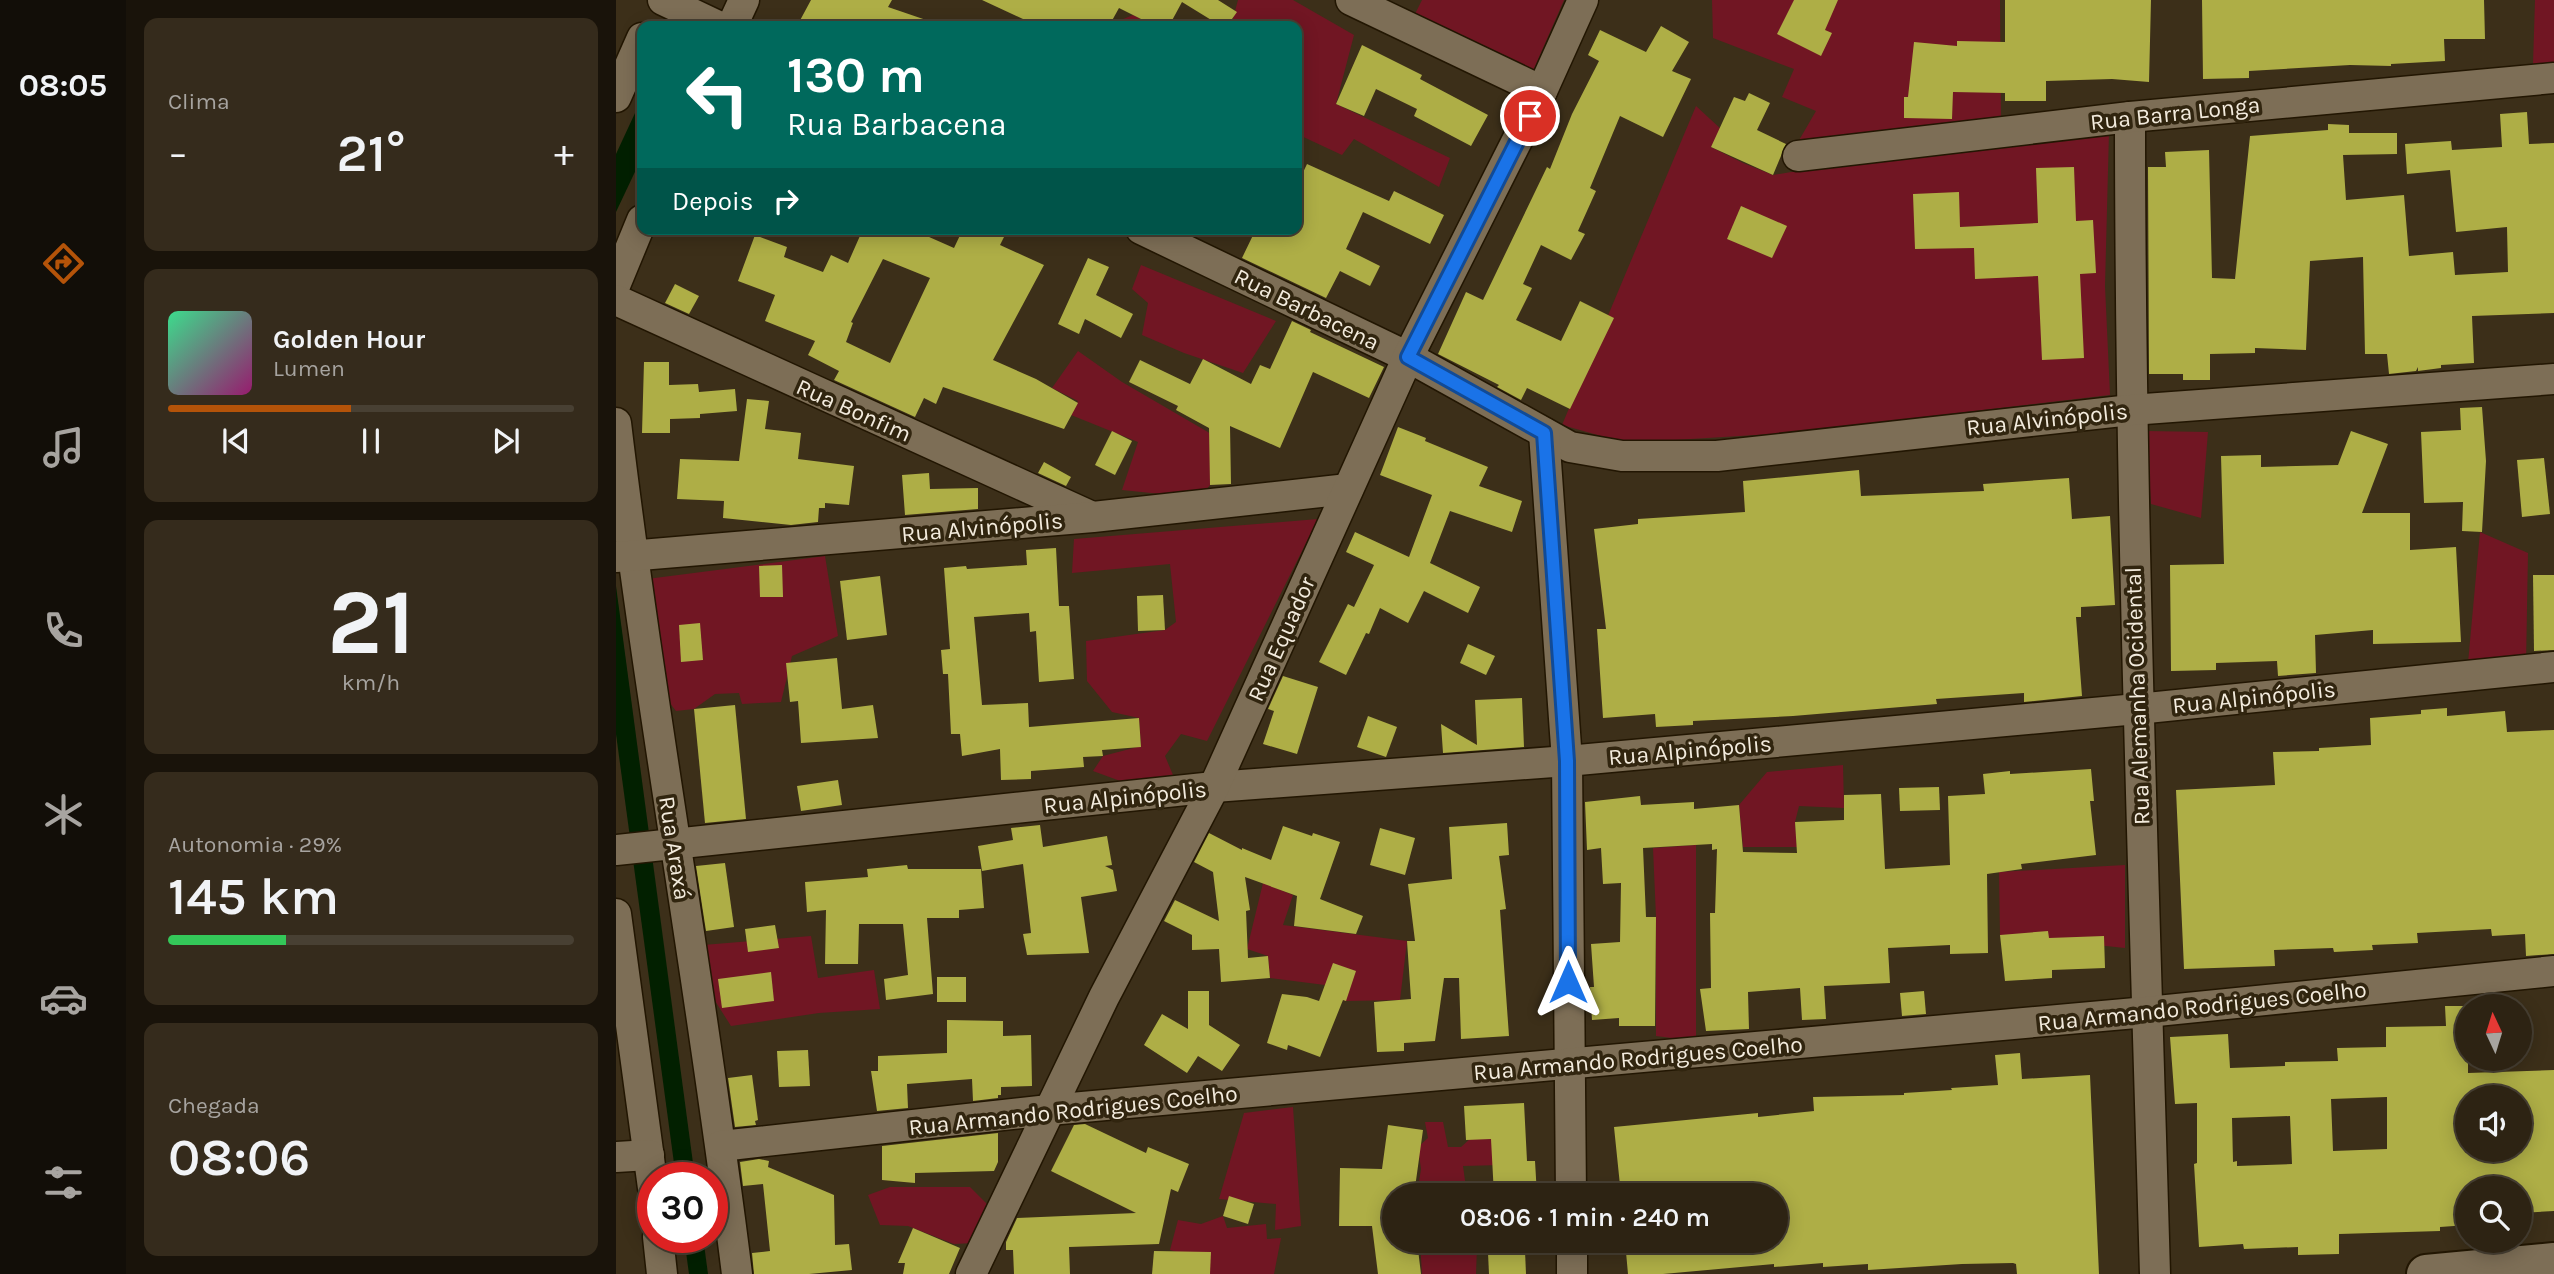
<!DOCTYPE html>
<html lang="pt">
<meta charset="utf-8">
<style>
body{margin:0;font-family:Karla,sans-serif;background:#352b1c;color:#f1f3f6;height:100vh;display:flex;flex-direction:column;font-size:26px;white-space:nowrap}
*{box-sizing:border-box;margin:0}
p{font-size:23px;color:#a7a4a0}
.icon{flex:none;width:38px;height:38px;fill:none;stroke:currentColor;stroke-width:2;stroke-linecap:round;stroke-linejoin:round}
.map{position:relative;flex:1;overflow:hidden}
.sheet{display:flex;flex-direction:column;gap:18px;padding:18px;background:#19130a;width:490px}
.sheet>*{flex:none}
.top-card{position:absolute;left:21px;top:21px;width:665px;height:214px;border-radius:14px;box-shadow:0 4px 18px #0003,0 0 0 2px #484033;background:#00695c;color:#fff;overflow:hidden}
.needle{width:46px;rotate:356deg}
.controls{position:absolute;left:1839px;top:994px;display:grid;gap:14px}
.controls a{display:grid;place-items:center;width:77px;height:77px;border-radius:50%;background:#2d2313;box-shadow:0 4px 18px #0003,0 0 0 2px #484033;font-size:35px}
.speed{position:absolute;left:21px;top:1162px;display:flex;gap:14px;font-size:35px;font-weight:700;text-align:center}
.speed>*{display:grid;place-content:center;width:91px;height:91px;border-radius:50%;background:#2d2313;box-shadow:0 4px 18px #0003,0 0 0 2px #484033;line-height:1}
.speed .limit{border:10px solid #d22;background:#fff;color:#111}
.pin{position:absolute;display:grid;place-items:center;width:60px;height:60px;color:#fff;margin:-30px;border:4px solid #fff;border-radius:50%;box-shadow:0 2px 7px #0007}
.me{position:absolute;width:77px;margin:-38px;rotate:0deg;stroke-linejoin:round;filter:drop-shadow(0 0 5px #0008)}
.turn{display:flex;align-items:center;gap:24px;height:147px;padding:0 35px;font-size:32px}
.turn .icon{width:91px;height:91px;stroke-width:2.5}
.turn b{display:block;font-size:49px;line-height:60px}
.then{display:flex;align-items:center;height:66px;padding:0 35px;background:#0003;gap:14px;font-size:26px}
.big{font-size:52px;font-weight:600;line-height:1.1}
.sheet .card{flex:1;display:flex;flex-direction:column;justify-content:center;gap:10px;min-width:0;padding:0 24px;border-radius:14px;background:#352b1c}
.sheet .dial{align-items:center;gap:0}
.dial b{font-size:91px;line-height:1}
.song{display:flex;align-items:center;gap:21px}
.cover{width:84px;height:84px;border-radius:10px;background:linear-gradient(135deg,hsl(150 70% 55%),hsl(320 70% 35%))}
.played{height:7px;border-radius:4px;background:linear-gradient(90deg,#b45309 45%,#484033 45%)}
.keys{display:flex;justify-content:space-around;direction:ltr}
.heat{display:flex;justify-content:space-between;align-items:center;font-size:38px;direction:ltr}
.charge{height:10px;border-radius:5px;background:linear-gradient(90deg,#34c759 29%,#484033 0)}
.trip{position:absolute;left:766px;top:1183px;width:406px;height:70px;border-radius:35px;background:#2d2313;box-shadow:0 4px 18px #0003,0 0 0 2px #484033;font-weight:600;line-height:70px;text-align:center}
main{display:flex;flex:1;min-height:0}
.tab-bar{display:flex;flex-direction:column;width:126px;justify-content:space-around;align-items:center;background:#120e08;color:#a7a4a0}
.tab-bar .icon{width:49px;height:49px}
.tab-bar .current{color:#b45309}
.tab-bar b{font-size:32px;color:#f1f3f6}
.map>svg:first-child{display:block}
</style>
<main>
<nav class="tab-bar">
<b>08:05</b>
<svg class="icon current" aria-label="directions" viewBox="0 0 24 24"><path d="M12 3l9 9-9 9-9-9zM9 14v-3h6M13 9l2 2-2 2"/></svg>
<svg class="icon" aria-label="music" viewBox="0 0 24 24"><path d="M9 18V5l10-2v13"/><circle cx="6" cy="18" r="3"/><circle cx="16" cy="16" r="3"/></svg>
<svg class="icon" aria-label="phone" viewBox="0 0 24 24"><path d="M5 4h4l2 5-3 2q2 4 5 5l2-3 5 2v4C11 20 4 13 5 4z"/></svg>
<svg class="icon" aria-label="climate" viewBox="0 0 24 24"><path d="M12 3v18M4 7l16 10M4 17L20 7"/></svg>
<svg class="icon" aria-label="car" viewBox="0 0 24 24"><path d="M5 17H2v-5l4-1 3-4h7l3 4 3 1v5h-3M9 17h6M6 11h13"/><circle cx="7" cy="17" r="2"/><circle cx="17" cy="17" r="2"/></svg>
<svg class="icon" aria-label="filters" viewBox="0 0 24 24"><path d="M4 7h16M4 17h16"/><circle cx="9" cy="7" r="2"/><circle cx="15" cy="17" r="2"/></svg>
</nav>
<section class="sheet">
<div class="card"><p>Clima</p>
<div class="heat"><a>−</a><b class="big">21°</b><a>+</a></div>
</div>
<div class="card">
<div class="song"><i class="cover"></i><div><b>Golden Hour</b><p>Lumen</p></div></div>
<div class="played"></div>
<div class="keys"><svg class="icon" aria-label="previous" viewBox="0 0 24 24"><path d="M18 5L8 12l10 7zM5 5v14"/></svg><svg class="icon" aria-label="pause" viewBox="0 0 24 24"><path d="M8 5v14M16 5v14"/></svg><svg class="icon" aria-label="next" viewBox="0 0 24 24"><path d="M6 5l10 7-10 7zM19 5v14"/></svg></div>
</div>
<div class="card dial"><b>21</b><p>km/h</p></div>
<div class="card"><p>Autonomia · 29%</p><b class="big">145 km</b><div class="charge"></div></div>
<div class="card"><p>Chegada</p><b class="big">08:06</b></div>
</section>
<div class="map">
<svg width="1938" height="1274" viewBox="0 0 1938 1274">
<rect width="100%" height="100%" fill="#3c2f19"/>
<!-- green -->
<g fill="#711623">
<path d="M622,0H677L738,35L720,104L834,158L823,187L738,139L726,155L681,134V26H615Z"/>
<path d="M806,0H948L913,80L798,16Z"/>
<path d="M1096,0H1384L1385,121L1182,142L1200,111L1166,97L1178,69L1097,38Z"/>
<path d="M1919,0H1938V63L1917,65Z"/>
<path d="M517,15L539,26H493L495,24Z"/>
<path d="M1080,106L1106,130L1095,147L1127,163L1157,175L1223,164L1493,132L1489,286L1494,395L1172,433L1010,443L946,425Z"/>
<path d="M525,265L660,321L627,373L568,353L526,335L532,303L516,289Z"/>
<path d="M462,351L506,382L597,435L594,454V485L584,498L506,490L522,442L455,415L462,401L436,388Z"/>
<path d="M1530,431L1592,432L1585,518L1535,504Z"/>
<path d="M702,519L591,741L565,734L549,756L557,775L507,782L477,771L487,756L525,746L523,718L496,712L471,681L470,641L549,630L560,622L554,564L456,573L458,539Z"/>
<path d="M1864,532L1912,553L1910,663H1852Z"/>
<path d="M209,556L222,636L176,656L165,702L126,704L123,693L99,694L78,709L60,711L46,693L31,579Z"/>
<path d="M1227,765L1228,808L1183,806L1179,822L1181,847H1127L1123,805L1151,772Z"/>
<path d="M1080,845V1041L1040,1036V917L1037,848Z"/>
<path d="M1509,865V948L1384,935L1383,872Z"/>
<path d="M647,883L677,895L667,925L791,941L784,1000L730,1001L707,993L709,985L654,978L652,956L631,949Z"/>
<path d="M195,936L202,978L258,970L264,1009L203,1013L115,1026L94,993L87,945Z"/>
<path d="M677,1107L685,1226L659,1230L660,1204L603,1199L628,1113Z"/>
<path d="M809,1122H827L832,1147H845L864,1130L895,1134L885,1165L847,1166L851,1195H801L805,1169L802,1147L812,1138Z"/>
<path d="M274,1187H354L375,1208L358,1243L338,1244L292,1226L264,1225L252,1195Z"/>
<path d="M607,1216L611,1228L650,1224L651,1239L665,1238L658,1274H593L568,1254L554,1250L562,1220L585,1224Z"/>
<path d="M804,1241H934L861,1247L860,1274H806Z"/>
</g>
<!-- water -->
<g fill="#022000">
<path d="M26,98V157L0,212V154Z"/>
<path d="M0,586L79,1178H60L0,734Z"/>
<path d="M68,1237H87L92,1274H73Z"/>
</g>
<!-- building -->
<g fill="#aeae46" fill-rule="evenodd">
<path d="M195,0H276L272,7L316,22V26H181Z"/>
<path d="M366,0H602L621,12L611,26H605L566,2L553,26H539L503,8L493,26H422Z"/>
<path d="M1178,0H1222L1209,30L1216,33L1205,56L1161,34Z"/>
<path d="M1389,0H1535L1533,82L1496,79L1430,81V101H1389V93L1337,92L1336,119L1288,118V97H1292L1298,42L1341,46V41L1389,42Z"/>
<path d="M1586,0H1868L1869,39H1828L1829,61L1775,64V66L1734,65L1633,71V78L1587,79Z"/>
<path d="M1045,26L1073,42L1056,71L1075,79L1047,137L1004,116L974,188L980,191L962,231L969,234L955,260L925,245L907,284L916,288L900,320L945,341L964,301L998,318L954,409L911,388L905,400L881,387L883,385L822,354L850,292L867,300L931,167L934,169L956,114L983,61L972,55L984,30L1030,52Z"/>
<path d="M746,45L806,75L804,79L872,115L855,146L798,116L801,109L760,89L748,116L720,104Z"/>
<path d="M1133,93L1154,103L1141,130L1170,144L1157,175L1095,147L1118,97L1129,101Z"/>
<path d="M1911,112L1913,144L1938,143V313L1856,316L1858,363L1825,365V368L1802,371V367L1800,371L1773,374L1771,354H1749L1747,257L1694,261L1690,350L1639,348V353L1594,354V380H1567V374H1533L1532,167H1550L1549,152L1593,150L1596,278L1619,279L1634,136L1712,130V124L1733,125V133H1781V154L1727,155L1730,200L1788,195L1793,256L1837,252L1839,275L1892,272L1891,227L1840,232L1834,170L1791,174L1789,144L1835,141L1836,150L1886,147L1884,114Z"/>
<path d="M691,164L773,201L778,191L828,215L814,244L747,212L730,249L764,266L754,286L724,271L710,298L626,258L640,229H681V185Z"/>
<path d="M1458,167L1460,221L1477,220L1480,273L1464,274L1468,358L1426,360L1422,276L1359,279L1358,248L1299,249L1297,194L1343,192L1344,227L1422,223L1420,168Z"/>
<path d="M1125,206L1171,226L1156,258L1111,239Z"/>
<path d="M247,229H295L338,248L347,229H392L384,245L428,265L377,360L420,379L462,403L448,429L327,387L320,404L308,398L299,417L218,380L223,371L192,355L199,341L149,321L159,295L122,281L139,235L171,247L168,257L207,272L215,255L232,263ZM267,259L314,278L274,363L230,342L237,323L235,322Z"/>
<path d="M472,258L493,267L480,295L517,314L505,338L469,319L463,334L442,324Z"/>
<path d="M59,284L83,296L73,314L49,303Z"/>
<path d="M676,321L695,330L694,332L768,367L753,398L697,372L664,448L614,426L615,484L594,485L593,428L560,410L562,406L513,382L524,360L574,384L587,359L635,384L644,365L654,369Z"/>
<path d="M28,362H53V385L82,384L83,392L119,389L121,411L84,414V418L54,419V433H26Z"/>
<path d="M131,399L153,401L149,429L185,433L182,459L238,466L233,505L209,503V508H203L202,522L175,525L107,518L108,501L61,499L64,459L123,461Z"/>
<path d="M1866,407L1870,461L1866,532L1846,531L1847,502L1808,503L1805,432L1845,430L1844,408Z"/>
<path d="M782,427L810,438L809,441L872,467L863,486L906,501L896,532L834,511L814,563L864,587L852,613L808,591L792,623L764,608L753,634L750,633L730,675L703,662L732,604L738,607L758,565L730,552L739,532L793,557L816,495L764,475Z"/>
<path d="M496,431L516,441L499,475L479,465Z"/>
<path d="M1735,431L1772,444L1746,513H1794V550L1840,547L1845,642L1757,644V630L1699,635L1700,673L1662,676L1661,661L1600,663V670L1555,671L1554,565L1608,564L1605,456L1645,455V467L1722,465Z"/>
<path d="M1928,458L1934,514L1906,517L1901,460Z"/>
<path d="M428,462L455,477L450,486L422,473Z"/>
<path d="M1243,470L1245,496L1368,491L1367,484L1453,478L1456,519L1494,516L1499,605L1465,607V617H1460L1466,696L1408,702V693L1320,699L1321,704L1177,716L1077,721V725L1040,727L1039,714L987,718L981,629H990L978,529L1022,524V519L1129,512L1127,481Z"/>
<path d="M313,473L314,489L362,488V509L289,515L286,475Z"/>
<path d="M440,548L443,606H453L458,679L423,682L420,631L414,632L413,613L358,617L366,705L412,703L413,727L523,718L525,747L486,750L487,756L467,757L468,767L415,771V779L385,780L384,749L346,756L344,734H335L332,674H327L325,650L334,649L328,568L350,566L351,569L411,565L410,550Z"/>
<path d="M166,565L167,597H144L143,566Z"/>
<path d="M1917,575H1938V650L1918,651Z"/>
<path d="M264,576L271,635L231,640L224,581Z"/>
<path d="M547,595L549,630L522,631L521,596Z"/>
<path d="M84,623L87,660L65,662L63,625Z"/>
<path d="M852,644L879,656L870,675L844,663Z"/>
<path d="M221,658L226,709L257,705L262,738L185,743L182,701L174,702L170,663Z"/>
<path d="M667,676L702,687L681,754L647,744L658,711L652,709Z"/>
<path d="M906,698L908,747L827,753L825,724L861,745L859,700Z"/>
<path d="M119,705L130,819L89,823L78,709Z"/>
<path d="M1831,708V716L1889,711L1891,732L1938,730V954L1910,956L1909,934L1876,936L1875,929L1801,933L1802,943L1756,945L1757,950L1718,952L1717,948L1658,950L1659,966L1568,969L1560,790L1659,785L1657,752L1703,751V748L1755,745L1754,718L1805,714V710Z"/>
<path d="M752,716L781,727L770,757L741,747Z"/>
<path d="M1475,769L1478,801H1474L1480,855L1405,864L1406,869L1371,874L1372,953L1334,954V945L1272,948L1274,983L1208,986L1210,1019L1186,1020L1184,988L1132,992L1133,1029L1090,1031L1084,989L1095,988L1094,913H1099L1101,849L1096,850V844L1027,848L1030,917H1040L1039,1026H1003V1018L976,1020L974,987H978L975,944L1004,942L1005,883L987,884L985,848L971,850L969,802L1024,796L1025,805L1078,802V809L1123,805L1127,852L1181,853L1179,822L1228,820V795L1265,794L1269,869L1334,865L1332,796L1369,794L1367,774L1394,771V774Z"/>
<path d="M222,780L226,805L185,811L181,786Z"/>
<path d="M1323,787L1324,810L1284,811L1283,788Z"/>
<path d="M891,823L893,855L883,856L890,909L884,910L893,1036L845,1039L843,978H828L819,1041L788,1043V1051L761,1052L758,1002L795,999L791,941H799L792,884L836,879L833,827Z"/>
<path d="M424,825L427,847L491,836L496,865L489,866L497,870L501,891L465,897L473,953L411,955L407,934L415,933L407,864L366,871L362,846L397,840L395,828Z"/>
<path d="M667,826L696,836L697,833L724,842L704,899L747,916L740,934L678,926L681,896L629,877L634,910L630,911L632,958L652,956L654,978L605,982L603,949L576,950V935L548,921L559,900L603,921L597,872L578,862L593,833L626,850V848L655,860Z"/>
<path d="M764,828L799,838L789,875L754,865Z"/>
<path d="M109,863L118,927L90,931L80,866Z"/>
<path d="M291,865L292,869H365L368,908L343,910V918H311L317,994L270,1000L268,979L292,975L287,924H243L242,964H209L210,910L191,912L189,882L252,877L251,869Z"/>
<path d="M159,925L163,948L132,952L129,929Z"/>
<path d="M1432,931L1433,938L1488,936L1489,968L1436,970V978L1389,981L1384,935Z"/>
<path d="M717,963L740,971L730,1001L727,1000L704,1057L672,1045L671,1050L651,1043L666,994L691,997L703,1001Z"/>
<path d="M155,972L158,1001L106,1008L102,979Z"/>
<rect x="321" y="977" width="29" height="25"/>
<path d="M572,991H593V1025L624,1045L606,1071L582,1056L571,1073L528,1045L546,1014L572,1029Z"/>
<path d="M1308,991L1310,1014L1286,1016L1284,993Z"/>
<path d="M1829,1006H1852V1073L1938,1070V1211L1904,1213V1188H1852V1225L1824,1227V1231L1723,1234V1254L1682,1255V1247L1628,1249L1627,1244L1583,1247L1578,1164L1581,1163V1103L1559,1104L1554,1037L1612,1034L1614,1068L1669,1066V1062L1722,1061L1721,1048L1770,1047V1027L1830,1026ZM1771,1097V1149L1717,1151L1715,1099ZM1852,1097H1904V1150H1852ZM1674,1116L1676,1164L1621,1166V1161L1617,1162L1616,1118Z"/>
<path d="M331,1020L387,1021V1036L415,1035L416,1086L385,1087V1095H382V1098L357,1101L356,1079L291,1084L292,1108L261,1111L255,1071H262V1056L331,1053Z"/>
<path d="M192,1050L194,1086L163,1087L161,1051Z"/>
<path d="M1404,1053L1406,1079L1474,1075L1483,1274H1401L1400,1264L1397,1263L1346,1264L1252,1270V1264L1207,1267V1263L1158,1267V1264L1047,1274H1012L1009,1241H1160V1195H1005L998,1127L1142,1113V1117L1198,1111L1197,1097L1288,1095V1093L1336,1090L1335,1088L1382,1085L1379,1055Z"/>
<path d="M136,1075L142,1120L139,1121L140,1125L119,1127L112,1078Z"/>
<path d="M908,1103L911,1161H919L921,1195H878L875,1139L850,1140L848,1106Z"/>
<path d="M469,1124L530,1153L532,1147L573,1164L562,1192L555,1189L543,1244L453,1247L454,1274H398L397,1250H390V1242L401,1218L520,1213L435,1171L458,1125Z"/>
<path d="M772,1125L807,1130L798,1195H779V1241H801L805,1274H762L756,1226H723L724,1168L766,1169Z"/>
<path d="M382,1133V1162L378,1171L299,1173V1183L266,1180V1146Z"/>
<path d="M143,1159L153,1161L152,1167L218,1195L219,1245L233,1244L236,1270L193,1274H138L136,1253L154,1251L147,1184L127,1186L124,1162Z"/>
<path d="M613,1196L638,1204L632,1224L607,1216Z"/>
<path d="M297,1228L344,1248L333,1274H287L289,1263H282Z"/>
<path d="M538,1251L595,1252L594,1274H536Z"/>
<path d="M909,1251L910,1274H873L872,1253Z"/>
</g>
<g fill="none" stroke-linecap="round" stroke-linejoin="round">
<!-- minor casing -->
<g stroke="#221602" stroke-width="33">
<g id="minor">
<path d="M47,0L102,26"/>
<path d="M735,0L926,91"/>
<path d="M116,26L128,0"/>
<path d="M0,97L26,38"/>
<path d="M1514,117C1514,503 1528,888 1539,1274"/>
<path d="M1182,156L1514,117L1938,78"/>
<path d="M525,229L792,357L954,447L1006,456H1101L1515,410L1938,379"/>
<path d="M0,283L26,220"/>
<path d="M0,300L474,516"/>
<path d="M0,423C34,707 86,989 121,1274"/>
<path d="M928,433L951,761L955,1195"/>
<path d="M0,557L477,517L732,489"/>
<path d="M0,850L598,787L951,761L1521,709L1938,667"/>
<path d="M0,914L37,1188"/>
<path d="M105,1146L433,1110L1531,1012L1938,971"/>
<path d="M0,1157L33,1155"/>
<path d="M42,1237L46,1274"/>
<path d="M956,1241V1274"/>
<path d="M355,1274L488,997L598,787L792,357L926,91L967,0"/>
</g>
</g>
<!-- secondary casing -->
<g stroke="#221602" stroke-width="42">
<path id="secondary" d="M1810,1274L1938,1262"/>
</g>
<!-- minor -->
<use href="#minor" stroke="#7d6e56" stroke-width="30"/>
<!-- secondary -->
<use href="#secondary" stroke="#7d6e56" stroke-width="38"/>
</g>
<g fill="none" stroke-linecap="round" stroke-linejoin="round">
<!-- route casing -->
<g stroke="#114b97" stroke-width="18">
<path id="route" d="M914,116L792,357L928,433L951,761L952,982"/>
</g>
<!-- route -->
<use href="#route" stroke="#1a73e8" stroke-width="12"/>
</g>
<g text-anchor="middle" stroke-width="7" stroke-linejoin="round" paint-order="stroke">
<!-- street labels -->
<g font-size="23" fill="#f3ebdd" stroke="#31250f">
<text transform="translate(1559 113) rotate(-6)" y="8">Rua Barra Longa</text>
<text transform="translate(691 309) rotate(26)" y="8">Rua Barbacena</text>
<text transform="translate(238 410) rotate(24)" y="8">Rua Bonfim</text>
<text transform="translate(1431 419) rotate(-6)" y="8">Rua Alvinópolis</text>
<text transform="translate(366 527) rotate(-5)" y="8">Rua Alvinópolis</text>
<text transform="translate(665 639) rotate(-66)" y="8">Rua Equador</text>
<text transform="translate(1521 696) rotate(-92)" y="8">Rua Alemanha Ocidental</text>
<text transform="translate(1638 697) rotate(-6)" y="8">Rua Alpinópolis</text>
<text transform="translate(1074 750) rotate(-5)" y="8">Rua Alpinópolis</text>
<text transform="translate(509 797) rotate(-6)" y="8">Rua Alpinópolis</text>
<text transform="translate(59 848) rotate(81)" y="8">Rua Araxá</text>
<text transform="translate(1586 1006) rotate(-6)" y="8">Rua Armando Rodrigues Coelho</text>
<text transform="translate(1022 1058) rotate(-5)" y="8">Rua Armando Rodrigues Coelho</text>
<text transform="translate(457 1110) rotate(-6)" y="8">Rua Armando Rodrigues Coelho</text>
</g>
</g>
</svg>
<div class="controls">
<a><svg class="needle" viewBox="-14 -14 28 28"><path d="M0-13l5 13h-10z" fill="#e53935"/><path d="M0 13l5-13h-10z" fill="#a7a4a0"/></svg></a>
<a><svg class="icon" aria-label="sound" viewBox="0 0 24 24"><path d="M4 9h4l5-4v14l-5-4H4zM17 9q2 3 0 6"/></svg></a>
<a><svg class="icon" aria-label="search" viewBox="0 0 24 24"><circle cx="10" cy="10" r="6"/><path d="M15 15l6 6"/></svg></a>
</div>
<div class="speed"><div class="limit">30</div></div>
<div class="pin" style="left:914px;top:116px;background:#d93025"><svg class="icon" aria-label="arrive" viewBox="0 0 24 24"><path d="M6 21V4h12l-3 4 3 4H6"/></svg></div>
<svg class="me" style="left:952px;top:982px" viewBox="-20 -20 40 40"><path d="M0-17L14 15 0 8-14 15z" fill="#1a73e8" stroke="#fff" stroke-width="4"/></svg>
<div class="trip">08:06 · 1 min · 240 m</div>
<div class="top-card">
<div class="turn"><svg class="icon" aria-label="left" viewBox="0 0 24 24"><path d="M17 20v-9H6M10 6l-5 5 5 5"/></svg><div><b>130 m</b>Rua Barbacena</div></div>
<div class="then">Depois<svg class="icon" aria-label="right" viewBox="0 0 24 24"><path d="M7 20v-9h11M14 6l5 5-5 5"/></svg></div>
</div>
</div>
</main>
